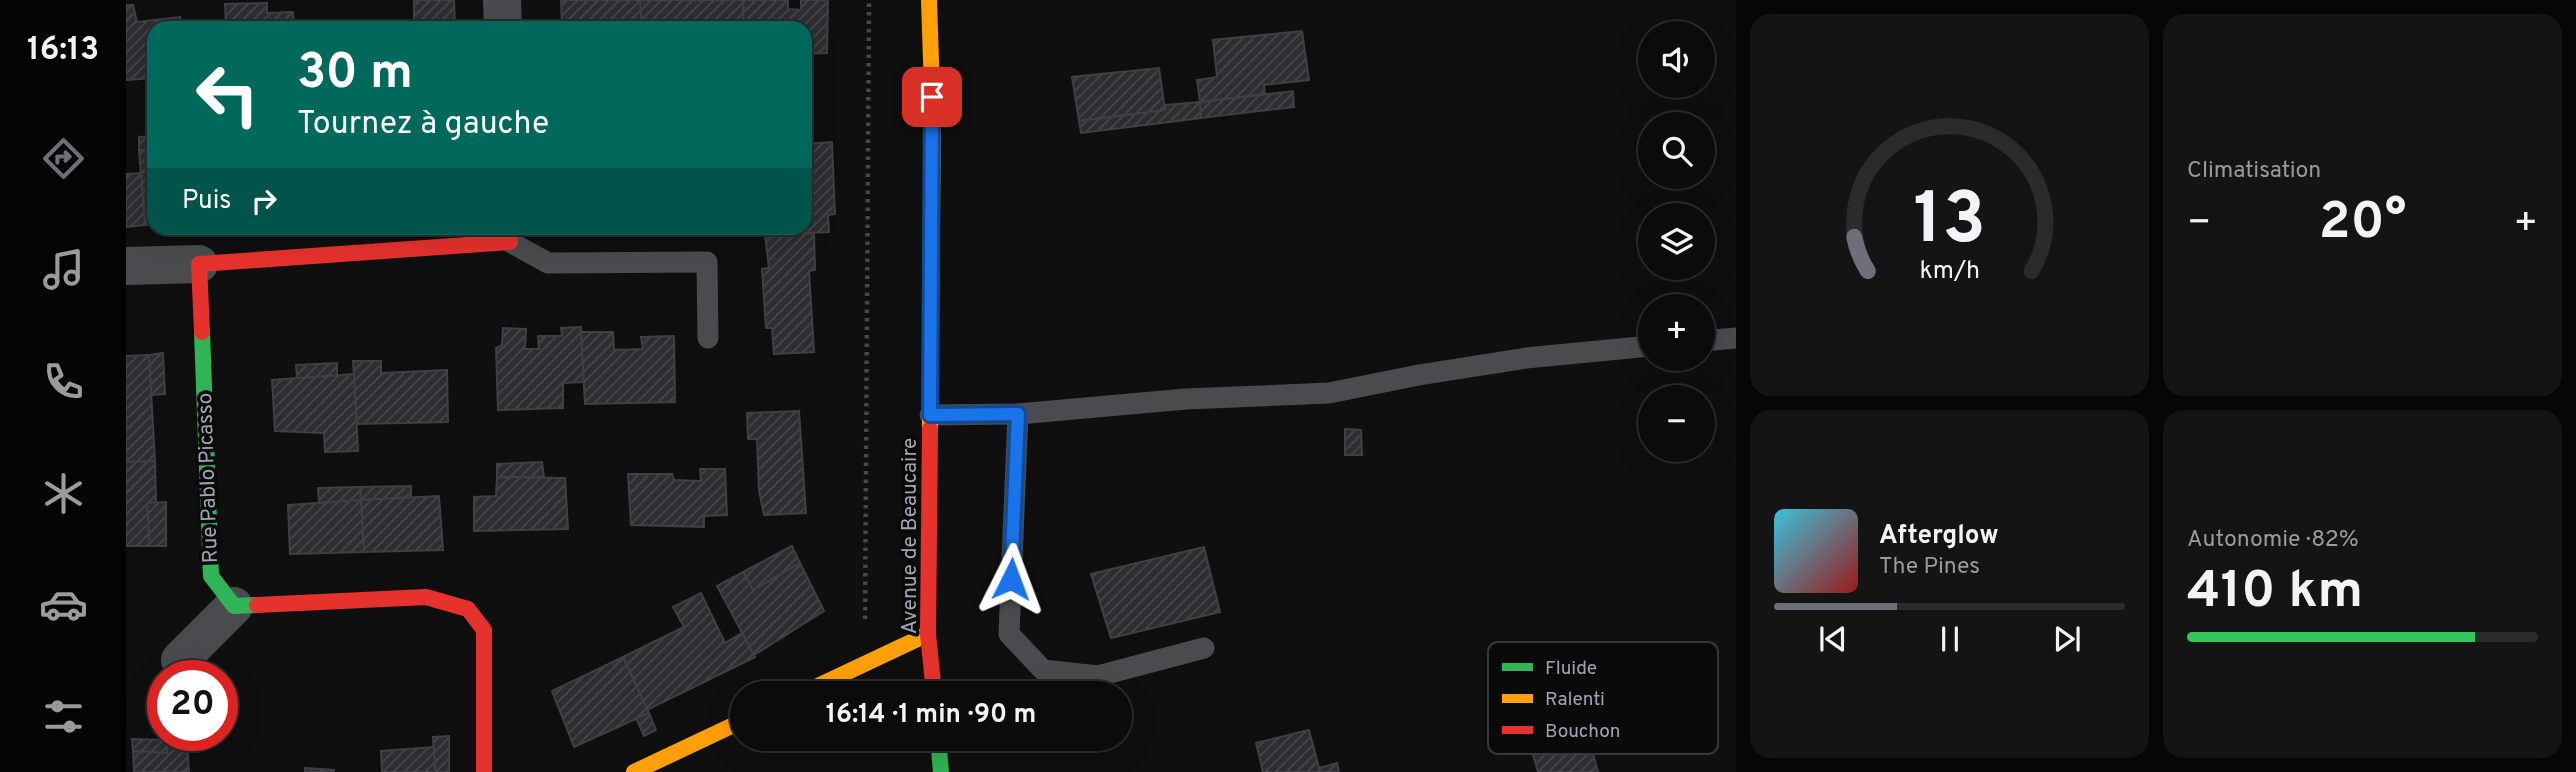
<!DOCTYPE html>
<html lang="fr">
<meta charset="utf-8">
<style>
body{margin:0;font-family:Overpass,sans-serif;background:#141415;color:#f1f3f6;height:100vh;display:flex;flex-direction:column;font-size:26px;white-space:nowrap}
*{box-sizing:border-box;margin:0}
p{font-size:23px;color:#9a9b9d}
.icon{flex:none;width:38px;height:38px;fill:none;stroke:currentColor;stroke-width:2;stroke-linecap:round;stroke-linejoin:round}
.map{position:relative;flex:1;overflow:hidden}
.side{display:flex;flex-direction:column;gap:14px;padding:14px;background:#060607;width:840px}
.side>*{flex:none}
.guide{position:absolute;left:21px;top:21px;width:665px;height:214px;border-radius:21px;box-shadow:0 7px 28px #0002,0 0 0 2px #2b2b2d;background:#00695c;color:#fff;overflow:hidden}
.buttons{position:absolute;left:1512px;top:21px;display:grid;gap:14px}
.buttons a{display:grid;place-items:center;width:77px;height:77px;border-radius:50%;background:#0b0b0c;box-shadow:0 7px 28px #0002,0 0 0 2px #2b2b2d;font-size:35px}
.speed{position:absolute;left:21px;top:660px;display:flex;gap:14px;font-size:35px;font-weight:700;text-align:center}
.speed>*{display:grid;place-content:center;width:91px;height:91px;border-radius:50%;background:#0b0b0c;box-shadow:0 7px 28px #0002,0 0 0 2px #2b2b2d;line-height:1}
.speed .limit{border:10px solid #d22;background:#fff;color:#111}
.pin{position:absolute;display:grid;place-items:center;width:60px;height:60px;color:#fff;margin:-30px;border-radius:14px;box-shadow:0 4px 10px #0006}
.me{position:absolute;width:77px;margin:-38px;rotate:3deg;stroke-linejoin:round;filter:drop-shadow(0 0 5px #0008)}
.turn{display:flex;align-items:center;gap:24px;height:147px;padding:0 35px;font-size:32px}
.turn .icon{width:91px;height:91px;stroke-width:2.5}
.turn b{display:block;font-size:49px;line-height:60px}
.then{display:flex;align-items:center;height:66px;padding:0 35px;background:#0003;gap:14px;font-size:26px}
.big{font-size:52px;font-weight:700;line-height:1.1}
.side .widget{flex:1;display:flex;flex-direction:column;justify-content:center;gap:10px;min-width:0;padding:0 24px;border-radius:21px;background:#141415}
.side .dial{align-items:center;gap:0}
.dial svg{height:182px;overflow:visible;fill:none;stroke:#2b2b2d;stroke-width:7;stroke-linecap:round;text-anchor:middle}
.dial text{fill:#f1f3f6;stroke:none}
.song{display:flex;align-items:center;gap:21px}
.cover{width:84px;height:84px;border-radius:10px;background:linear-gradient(135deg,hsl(190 70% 55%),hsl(0 70% 35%))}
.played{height:7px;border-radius:4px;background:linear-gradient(90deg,#6d7079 35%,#2b2b2d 35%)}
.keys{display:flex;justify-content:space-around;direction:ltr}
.heat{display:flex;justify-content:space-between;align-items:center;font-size:38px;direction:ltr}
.charge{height:10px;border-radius:5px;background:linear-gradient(90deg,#34c759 82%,#2b2b2d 0)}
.side .tiles{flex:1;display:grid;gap:14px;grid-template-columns:repeat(2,1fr)}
.trip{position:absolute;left:604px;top:681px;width:402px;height:70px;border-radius:35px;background:#0b0b0c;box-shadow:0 7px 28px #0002,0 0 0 2px #2b2b2d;font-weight:700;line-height:70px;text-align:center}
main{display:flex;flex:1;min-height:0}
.menu{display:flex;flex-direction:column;width:126px;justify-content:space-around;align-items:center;background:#040405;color:#9a9b9d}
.menu .icon{width:49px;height:49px}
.menu .on{color:#6d7079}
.menu b{font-size:32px;color:#f1f3f6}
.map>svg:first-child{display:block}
</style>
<main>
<nav class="menu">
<b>16:13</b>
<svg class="icon on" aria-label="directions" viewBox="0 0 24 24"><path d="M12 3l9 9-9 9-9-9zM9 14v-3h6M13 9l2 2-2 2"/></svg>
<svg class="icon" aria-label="music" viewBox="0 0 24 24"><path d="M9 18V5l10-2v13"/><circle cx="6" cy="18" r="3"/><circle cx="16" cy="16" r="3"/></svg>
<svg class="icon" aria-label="phone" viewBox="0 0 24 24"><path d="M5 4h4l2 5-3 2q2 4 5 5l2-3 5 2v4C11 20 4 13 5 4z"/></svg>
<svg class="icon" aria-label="climate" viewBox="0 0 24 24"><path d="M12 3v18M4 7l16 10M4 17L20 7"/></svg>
<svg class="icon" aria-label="car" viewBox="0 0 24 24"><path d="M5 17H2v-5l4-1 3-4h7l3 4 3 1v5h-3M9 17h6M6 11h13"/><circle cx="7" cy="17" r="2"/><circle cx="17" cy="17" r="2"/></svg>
<svg class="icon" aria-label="filters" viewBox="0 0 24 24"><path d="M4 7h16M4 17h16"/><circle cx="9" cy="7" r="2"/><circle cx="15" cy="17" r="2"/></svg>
</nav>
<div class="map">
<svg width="1610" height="772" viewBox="0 0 1610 772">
<defs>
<pattern id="building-hatch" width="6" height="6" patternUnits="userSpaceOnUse" patternTransform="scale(1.75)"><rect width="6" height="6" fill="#2c2d30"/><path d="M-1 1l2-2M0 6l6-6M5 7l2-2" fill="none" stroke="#47484c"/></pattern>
</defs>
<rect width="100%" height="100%" fill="#0f0f10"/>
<!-- building -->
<g fill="url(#building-hatch)" stroke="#3e4044" stroke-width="2">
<path d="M288,0H328L329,28H261L288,25Z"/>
<path d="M435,0H514L516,28H436Z"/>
<path d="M514,0H617L618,28H516Z"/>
<path d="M617,0H662V9L675,10V0H702L701,53L679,54V28H618Z"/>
<path d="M141,3V13L167,12L168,28H100L99,4Z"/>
<path d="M0,5H7L11,22L54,17L55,28H28V78L0,80Z"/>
<path d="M262,22L261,28H195V24Z"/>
<path d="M1176,31L1183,80L1138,85L1139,94L1074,102L1071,80L1091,77L1087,40Z"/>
<path d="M1033,68L1039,110L953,121L946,77Z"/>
<path d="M1167,91L1168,107L1075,118L1074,102Z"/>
<path d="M1074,102L1075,118L955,133L953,121L1039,110V105Z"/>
<path d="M28,136V150H13V137Z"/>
<path d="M706,142L709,214L702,215L703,232L660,234L659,228H679V144Z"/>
<path d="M13,150H28V225H19Z"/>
<path d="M15,173L19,225L0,227V174Z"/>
<path d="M688,233L689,270L683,271L688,352L648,354L646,328H640L636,269L643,268L639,235Z"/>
<path d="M455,327L458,382L437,383V408L372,410L370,348L376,345L377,328L400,329L399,349H413L412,336H436L435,328Z"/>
<path d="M455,332H487L488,350L517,349L515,337L548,336L549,402L459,404Z"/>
<path d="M37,353L39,394L25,395L23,355Z"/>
<path d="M23,355L29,461L0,462V356Z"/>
<path d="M227,361H255V373L321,370L322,422L231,424Z"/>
<path d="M211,363V376L171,379L170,365Z"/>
<path d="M228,374L232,451L199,452L198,433L149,431L146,380Z"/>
<path d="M673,411L680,513L638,515L633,491L631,439H622L621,413Z"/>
<path d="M1219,429L1235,430L1236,455H1219Z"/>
<path d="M29,461L30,503H21L24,546H0V462Z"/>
<path d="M416,462L418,477H371V464Z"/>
<path d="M574,469H599L601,515L578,516V527L505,525L502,474H546L548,480L575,481Z"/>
<path d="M371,477L439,478L442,529L348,531V497L370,496Z"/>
<path d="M285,486V497L235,500L234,487Z"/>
<path d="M234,487L235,500L193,503L192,488Z"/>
<path d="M313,496L317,550L238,552L235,500Z"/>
<path d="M235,500L238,552L164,554L162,505Z"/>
<path d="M40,502V546H24L21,503Z"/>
<path d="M666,546L674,563L627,590L617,572Z"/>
<path d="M1078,547L1094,612L985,638L965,574Z"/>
<path d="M674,563L698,611L628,655L591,586L617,572L627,590Z"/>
<path d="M575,593L599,643L616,633L629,657L521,710L497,657L558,627L547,607Z"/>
<path d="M497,657L523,713L448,747L426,691Z"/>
<path d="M1473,708L1476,720L1459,726L1472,772H1412L1399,726Z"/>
<path d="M523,713L530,730L518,736L510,718Z"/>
<path d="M1183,730L1193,768L1211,763L1213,772H1137L1130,743Z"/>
<path d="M323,736V772H309L307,737Z"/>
<path d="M6,739L41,740V753L7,751Z"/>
<path d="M41,740L61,741L63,772H8L7,751L41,753Z"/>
<path d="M308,747L309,772H256L255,751Z"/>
<path d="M179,768L208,770V772H179Z"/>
</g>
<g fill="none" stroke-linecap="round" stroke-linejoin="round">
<!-- path -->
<path stroke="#45474a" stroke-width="4.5" stroke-dasharray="3.5 5" stroke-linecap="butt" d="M739,619L743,0"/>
<!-- lane -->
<g stroke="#4a4b4f" stroke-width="21">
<path d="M384,242L422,263L581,262L582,338"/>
<path d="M1577,341L1610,338"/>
<path d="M892,414L883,634L917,670L972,676L1078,648"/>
<path d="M804,415L892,414L1060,399L1203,393L1293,375L1400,358L1524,346"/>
</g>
<!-- street -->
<g stroke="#4a4b4f" stroke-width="38">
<path d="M376,0L377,28"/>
<path d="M0,266L73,264"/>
<path d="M54,660L108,606"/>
</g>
<!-- fast -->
<g stroke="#30b455" stroke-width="16">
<path d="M76,332L85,576L108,606L131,605"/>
<path d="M812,738L815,772"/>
</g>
<!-- slow -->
<g stroke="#ff9f0a" stroke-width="16">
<path d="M803,0L807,121L804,429"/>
<path d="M677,693L802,634"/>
<path d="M508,772L616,721"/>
</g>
<!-- jam -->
<g stroke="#e5322d" stroke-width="16">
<path d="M76,332L73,264L384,242L383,228"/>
<path d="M804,429L802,634L808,693"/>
<path d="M131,605L300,597L342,609L358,630V772"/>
</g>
</g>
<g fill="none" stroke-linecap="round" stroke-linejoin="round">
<!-- route casing -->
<g stroke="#114b97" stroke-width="18">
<path id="route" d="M806,97L804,415L892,414L885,579"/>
</g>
<!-- route -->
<use href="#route" stroke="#1a73e8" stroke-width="12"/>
</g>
<g text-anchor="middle" stroke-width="7" stroke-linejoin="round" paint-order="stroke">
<!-- street labels -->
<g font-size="21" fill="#9fa5b2" stroke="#0a0a0b">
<text transform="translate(81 478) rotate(-92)" y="7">Rue Pablo Picasso</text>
<text transform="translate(783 536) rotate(-90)" y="7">Avenue de Beaucaire</text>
</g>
</g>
<!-- legend -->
<rect x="1362" y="642" width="230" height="112" rx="10" fill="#0a0a0b" stroke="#37383d" stroke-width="2"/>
<rect x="1376" y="663" width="31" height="8" fill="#30b455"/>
<rect x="1376" y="694" width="31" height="9" fill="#ff9f0a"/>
<rect x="1376" y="726" width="31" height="8" fill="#e5322d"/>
<g font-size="19" fill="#9fa5b2">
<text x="1419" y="674">Fluide</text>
<text x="1419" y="705">Ralenti</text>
<text x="1419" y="737">Bouchon</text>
</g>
</svg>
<div class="buttons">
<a><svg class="icon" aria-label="sound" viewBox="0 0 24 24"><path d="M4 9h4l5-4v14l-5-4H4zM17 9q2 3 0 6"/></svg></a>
<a><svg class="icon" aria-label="search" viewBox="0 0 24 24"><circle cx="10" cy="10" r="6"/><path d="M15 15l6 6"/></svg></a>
<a><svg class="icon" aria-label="layers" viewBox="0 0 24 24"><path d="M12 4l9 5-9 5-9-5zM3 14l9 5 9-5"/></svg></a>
<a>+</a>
<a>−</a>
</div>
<div class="speed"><div class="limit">20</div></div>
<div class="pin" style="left:806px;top:97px;background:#d93025"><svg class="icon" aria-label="arrive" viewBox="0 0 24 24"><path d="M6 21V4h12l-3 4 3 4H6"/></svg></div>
<svg class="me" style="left:885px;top:579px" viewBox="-20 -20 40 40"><path d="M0-17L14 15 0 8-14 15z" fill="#1a73e8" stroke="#fff" stroke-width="4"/></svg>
<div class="trip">16:14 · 1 min · 90 m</div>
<div class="guide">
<div class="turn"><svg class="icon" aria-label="left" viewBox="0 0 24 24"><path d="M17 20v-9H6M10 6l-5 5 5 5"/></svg><div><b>30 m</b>Tournez à gauche</div></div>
<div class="then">Puis<svg class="icon" aria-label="right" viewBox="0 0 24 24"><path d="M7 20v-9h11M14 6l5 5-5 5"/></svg></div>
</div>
</div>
<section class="side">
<div class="tiles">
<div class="widget dial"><svg viewBox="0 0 100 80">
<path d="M14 69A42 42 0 1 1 86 69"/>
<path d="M14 69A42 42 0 0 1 8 54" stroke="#6d7079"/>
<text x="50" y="56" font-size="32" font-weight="700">13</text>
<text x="50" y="72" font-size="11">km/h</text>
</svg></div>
<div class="widget"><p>Climatisation</p>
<div class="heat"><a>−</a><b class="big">20°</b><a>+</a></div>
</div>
<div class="widget">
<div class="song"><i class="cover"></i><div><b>Afterglow</b><p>The Pines</p></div></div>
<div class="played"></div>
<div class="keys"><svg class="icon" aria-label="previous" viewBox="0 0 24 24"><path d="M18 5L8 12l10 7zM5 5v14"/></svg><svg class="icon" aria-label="pause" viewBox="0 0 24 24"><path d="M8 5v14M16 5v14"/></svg><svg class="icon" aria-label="next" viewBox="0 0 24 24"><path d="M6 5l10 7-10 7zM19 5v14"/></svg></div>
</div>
<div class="widget"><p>Autonomie · 82%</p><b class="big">410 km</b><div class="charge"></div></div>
</div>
</section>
</main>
